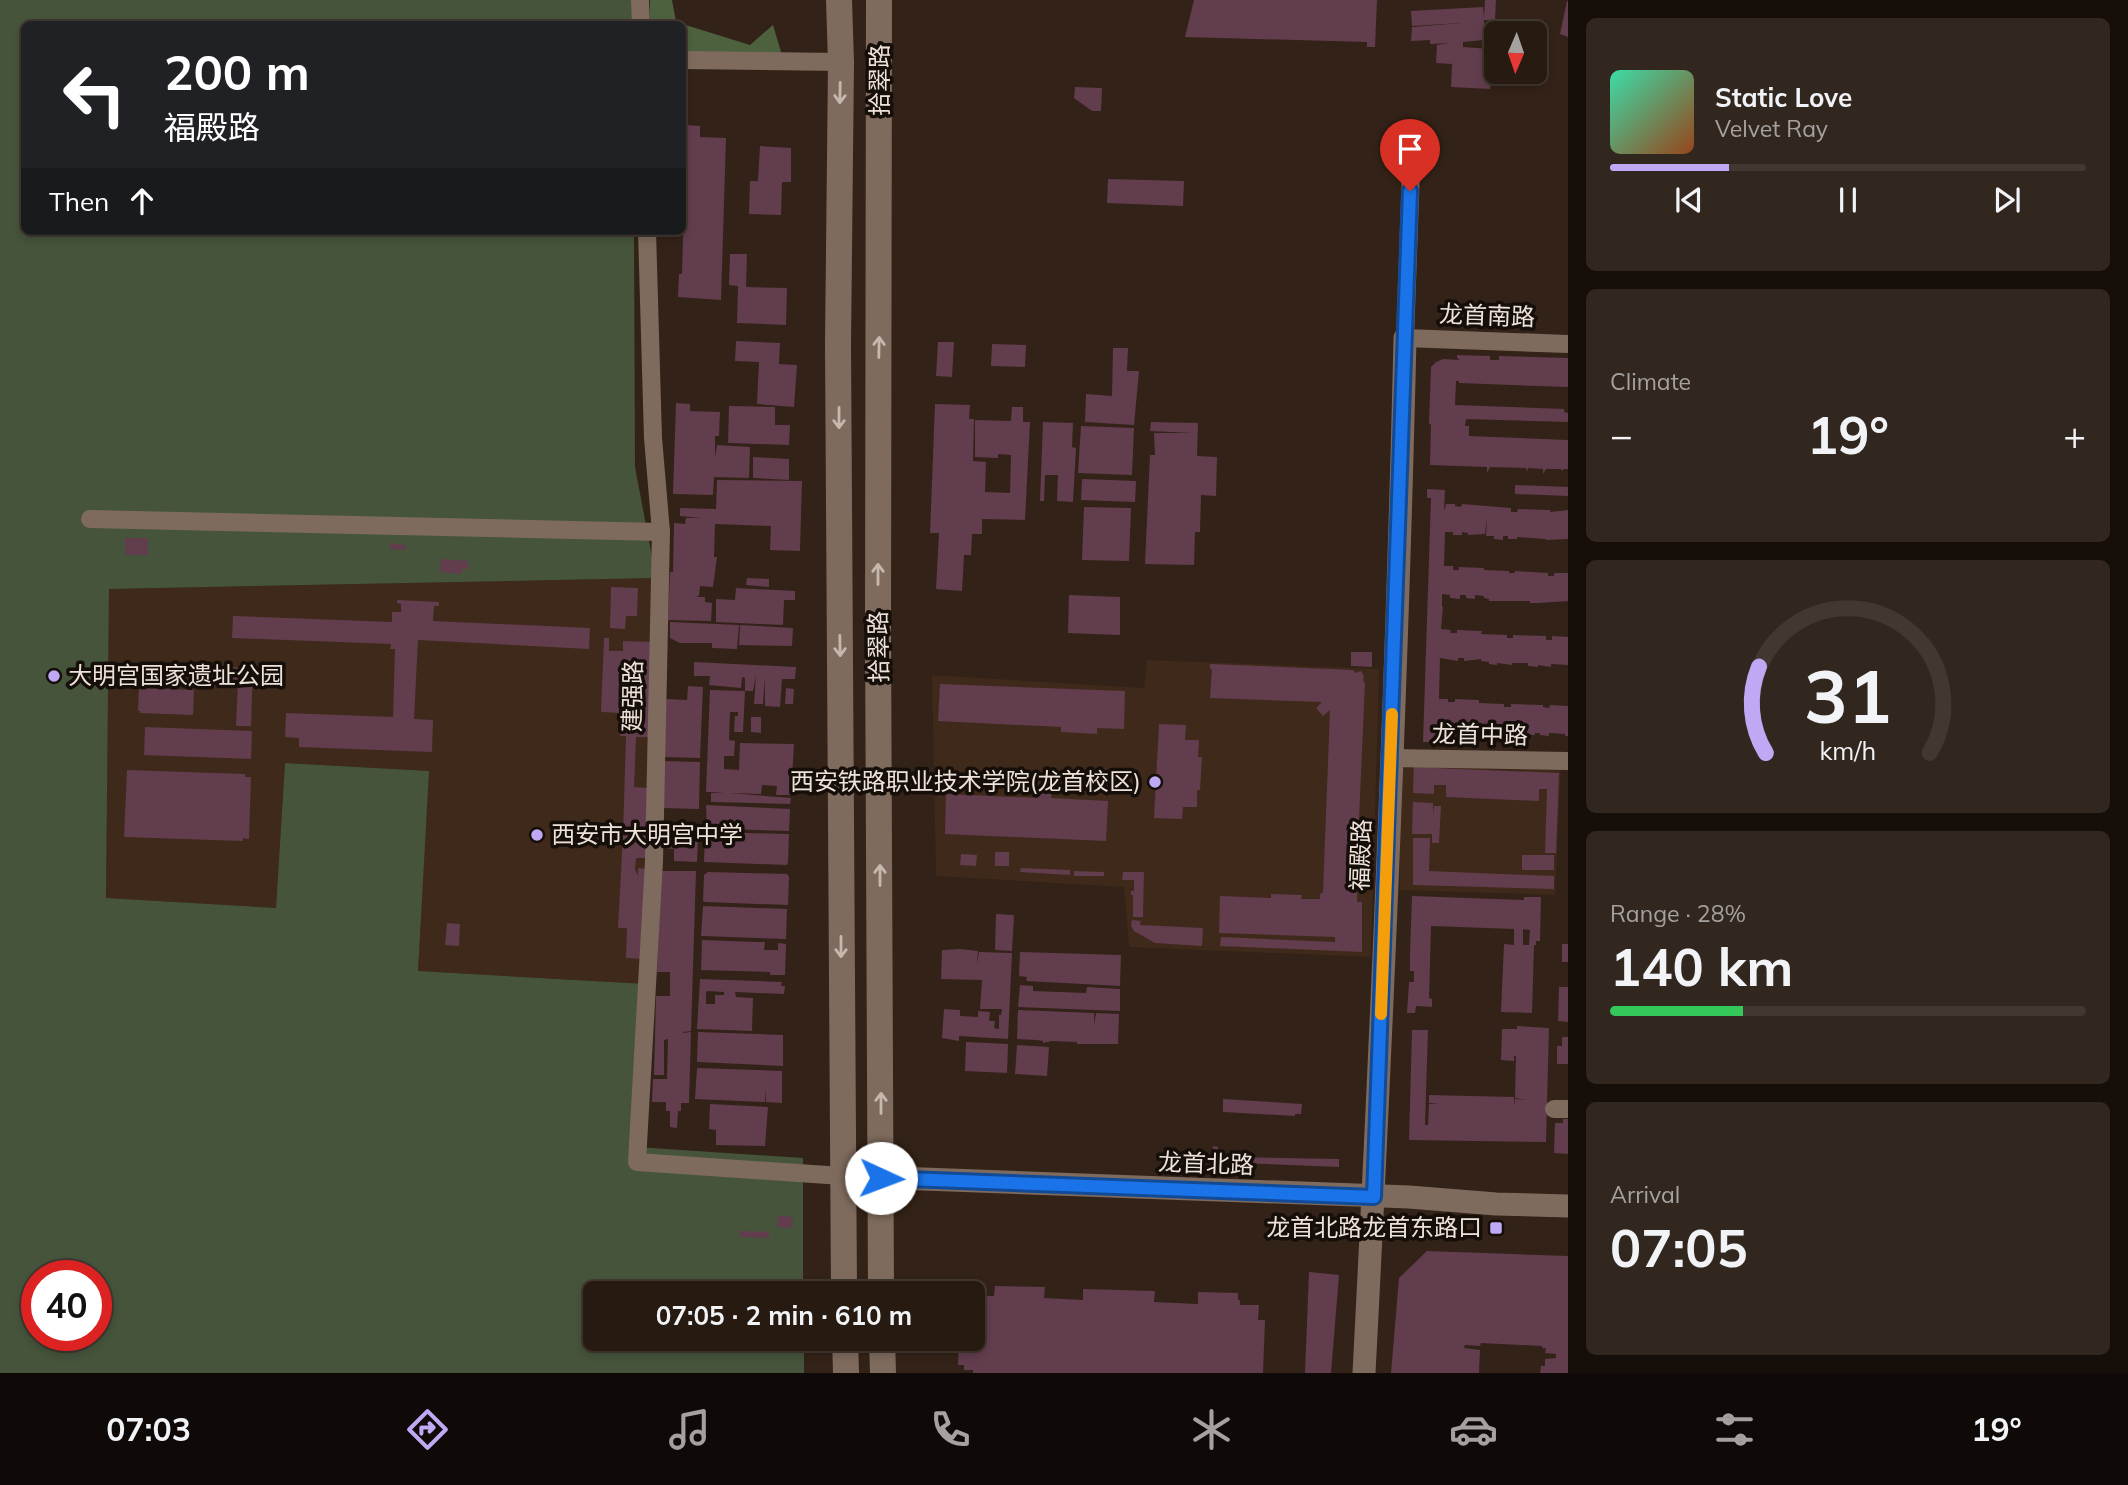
<!DOCTYPE html>
<meta charset="utf-8">
<style>
body{margin:0;font-family:Mulish,"Noto Sans SC",sans-serif;background:#32271f;color:#f1f3f6;height:100vh;display:flex;flex-direction:column;font-size:26px;white-space:nowrap}
*{box-sizing:border-box;margin:0}
p{font-size:23px;color:#a4a19f}
.icon{flex:none;width:38px;height:38px;fill:none;stroke:currentColor;stroke-width:2;stroke-linecap:round;stroke-linejoin:round}
.map{position:relative;flex:1;overflow:hidden}
.drawer{display:flex;flex-direction:column;gap:18px;padding:18px;background:#150e09;width:560px}
.drawer>*{flex:none}
.banner{position:absolute;left:21px;top:21px;width:665px;height:214px;border-radius:10px;box-shadow:0 4px 10px #0003,0 0 0 2px #423831;background:#202124;color:#fff;overflow:hidden}
.needle{width:46px;rotate:182deg}
.controls{position:absolute;left:1484px;top:21px;display:grid;gap:14px}
.controls a{display:grid;place-items:center;width:63px;height:63px;border-radius:10px;background:#261a11;box-shadow:0 4px 10px #0003,0 0 0 2px #423831;font-size:35px}
.speed{position:absolute;left:21px;top:1260px;display:flex;gap:14px;font-size:35px;font-weight:700;text-align:center}
.speed>*{display:grid;place-content:center;width:91px;height:91px;border-radius:50%;background:#261a11;box-shadow:0 4px 10px #0003,0 0 0 2px #423831;line-height:1}
.speed .limit{border:10px solid #d22;background:#fff;color:#111}
.pin{position:absolute;display:grid;place-items:center;width:60px;height:60px;color:#fff;margin:-72px -30px;border-radius:50% 50% 50% 0;rotate:-45deg;box-shadow:0 0 7px #0007}
.pin .icon{rotate:45deg}
.me{position:absolute;width:77px;margin:-38px;rotate:92deg;stroke-linejoin:round;filter:drop-shadow(0 0 5px #0008)}
.turn{display:flex;align-items:center;gap:24px;height:147px;padding:0 28px;font-size:32px}
.turn .icon{width:91px;height:91px;stroke-width:2.5}
.turn b{display:block;font-size:49px;line-height:60px}
.then{display:flex;align-items:center;height:66px;padding:0 28px;background:#0003;gap:14px;font-size:26px}
.big{font-size:52px;font-weight:700;line-height:1.1}
.drawer .tile{flex:1;display:flex;flex-direction:column;justify-content:center;gap:10px;min-width:0;padding:0 24px;border-radius:10px;background:#32271f}
.drawer .dial{align-items:center;gap:0}
.dial svg{height:182px;overflow:visible;fill:none;stroke:#423831;stroke-width:7;stroke-linecap:round;text-anchor:middle}
.dial text{fill:#f1f3f6;stroke:none}
.song{display:flex;align-items:center;gap:21px}
.cover{width:84px;height:84px;border-radius:10px;background:linear-gradient(135deg,hsl(160 70% 55%),hsl(20 70% 35%))}
.played{height:7px;border-radius:4px;background:linear-gradient(90deg,#bfa9f4 25%,#423831 25%)}
.keys{display:flex;justify-content:space-around;direction:ltr}
.heat{display:flex;justify-content:space-between;align-items:center;font-size:38px;direction:ltr}
.charge{height:10px;border-radius:5px;background:linear-gradient(90deg,#34c759 28%,#423831 0)}
.trip{position:absolute;left:583px;top:1281px;width:402px;height:70px;border-radius:10px;background:#261a11;box-shadow:0 4px 10px #0003,0 0 0 2px #423831;font-weight:700;line-height:70px;text-align:center}
.menu{display:flex;height:112px;justify-content:space-around;align-items:center;background:#0f0a07;color:#a4a19f}
.menu .icon{width:49px;height:49px}
.menu .current{color:#bfa9f4}
.menu b{font-size:32px;color:#f1f3f6}
main{display:flex;flex:1;min-height:0}
.map>svg:first-child{display:block}
</style>
<main>
<div class="map">
<svg width="1568" height="1373" viewBox="0 0 1568 1373">
<rect width="100%" height="100%" fill="#332217"/>
<!-- built -->
<g fill="#3f291a">
<path d="M656,578L646,984L418,971L428,771L285,763L276,908L106,898L109,589Z"/>
<path d="M1147,660L1379,669L1371,957L1129,947L1124,887L936,876L932,675L1144,688Z"/>
<path d="M1399,760L1561,765L1555,895L1400,890Z"/>
</g>
<!-- green -->
<path fill="#46543c" fill-rule="evenodd" d="M0,0H634V24H24V231H634L635,467L656,578L109,589L106,898L276,908L285,763L429,771L418,971L646,984L636,1147L803,1158V1293H595V1339H804V1373H0ZM37,1276H96V1335H37Z"/>
<!-- forest -->
<path fill="#4d613f" d="M650,0H672L676,22L750,45L773,25L782,55L683,54L682,24H650Z"/>
<!-- building -->
<g fill="#623d4e" fill-rule="evenodd">
<path d="M1194,0H1377L1375,47H1367V42L1185,37Z"/>
<path d="M1485,0H1496L1495,21H1509V33H1496L1498,83H1491L1490,89L1451,87L1452,64L1436,63L1437,45L1449,43L1430,44V40L1411,41L1412,27L1461,23L1412,26L1411,11L1483,7L1484,18ZM1484,20H1491L1490,49L1463,47V42L1484,40Z"/>
<path d="M1567,1H1568V37L1560,34Z"/>
<path d="M1075,87L1102,88L1101,111H1092L1074,98Z"/>
<path d="M686,125L700,126V137L726,138L721,300L678,297L679,274H682Z"/>
<path d="M760,146L791,148V182H782L781,215L749,214L750,181H758Z"/>
<path d="M1108,179L1184,181L1183,206L1107,203Z"/>
<path d="M730,254H747L746,287L787,288L786,325L737,323L738,286L729,285Z"/>
<path d="M736,341L780,343L779,364L797,365L794,407L757,404L759,362L735,361Z"/>
<path d="M938,342H954L952,377L936,376Z"/>
<path d="M992,344L1026,345L1025,367L991,366Z"/>
<path d="M1113,348H1128L1127,371H1139L1134,425L1085,422L1086,394L1112,396Z"/>
<path d="M1457,355L1490,356V360H1499V356L1568,358V387L1459,383V381H1456L1455,405L1564,409V418V412L1568,413V422L1466,419L1465,426H1469V436L1568,440V469H1564L1562,471L1561,469H1546L1543,474V469L1528,468L1527,472L1526,468L1490,467L1487,473V467L1430,465L1431,424H1429L1431,367L1436,362L1443,359L1460,360L1457,358Z"/>
<path d="M676,403L690,404V411L720,412L719,436H715V458L717,445L750,447L749,478L714,477L713,495L673,494Z"/>
<path d="M935,404L970,405L969,419H974L973,461L986,462L985,492L1010,493L1011,455L998,454V458L975,457V420L1011,421L1012,407H1023V422H1030L1025,520L982,519V534H972L971,555H964L962,591L936,589L939,533H930Z"/>
<path d="M729,406L775,407V425H790L789,445L728,443Z"/>
<path d="M1043,422L1073,423L1072,447L1076,448L1073,502L1057,501L1058,475H1045L1044,501H1040Z"/>
<path d="M1151,422L1198,423L1197,456L1217,457L1216,496L1201,495L1200,532H1195L1194,565L1145,564L1150,455H1155L1154,433H1192L1150,431Z"/>
<path d="M1081,426L1134,428L1132,475L1078,473Z"/>
<path d="M753,457L789,459V480L753,478Z"/>
<path d="M1082,479L1136,481L1135,502L1081,500Z"/>
<path d="M717,480L802,481L800,551L770,550L771,526L715,524L714,557H717L713,587L700,586L699,596H697V597H705V602L712,603L711,621L668,620L670,572H673L674,523L685,524L686,518H701L680,516V508L716,509Z"/>
<path d="M1515,485L1568,487V496L1515,494Z"/>
<path d="M1427,489L1445,490L1444,509H1445L1446,504H1455V506L1461,507L1462,504L1511,508V512H1517L1518,509L1550,510V512L1568,510V539L1546,540V539L1517,537V539H1508V536H1503V540L1494,539V536H1486L1487,518L1485,534L1468,535V533L1462,532V535H1453V532H1445L1444,566H1453V570H1459V567L1484,568V570L1509,571V573H1515V571L1548,573V576H1554V573H1568V601L1539,603H1530V601H1489V599L1484,598V596L1475,595V599L1466,598V595H1460V599L1450,598V595L1442,594V607H1443L1441,629L1451,630L1450,633H1457V630L1482,631L1481,634L1507,635V638H1513V635L1546,636V640H1552V636L1568,637V665L1551,664V667L1538,665V667L1528,666V663H1512V665L1497,663V665L1489,664V662L1481,661V659L1464,661V658H1458V661L1440,658L1439,699H1448V702H1455V699L1479,700V703L1504,704V707H1511V704L1543,705V707L1549,708L1550,705L1568,706V736H1565V734L1549,733V736L1540,735V733H1535V735H1526V732L1501,733V732L1495,731V734H1486V731H1479V729L1461,730V728H1456L1455,730H1447V728L1437,727V732L1429,742H1423L1431,498H1427Z"/>
<path d="M1084,507L1131,508L1129,561L1082,560Z"/>
<rect x="125" y="538" width="23" height="17"/>
<path d="M390,543L406,545V550L390,549Z"/>
<path d="M441,559L468,561V569H462V574L440,572Z"/>
<path d="M747,578L769,579V587L746,585Z"/>
<path d="M611,587L638,588L637,616H626L625,629L610,628Z"/>
<path d="M736,588L795,591V600H784L783,625L716,622V599L735,600Z"/>
<path d="M1069,595L1120,597V635L1068,633Z"/>
<path d="M397,600L439,602V606H434L433,621L590,628L589,649L418,640L414,719L433,720L432,752L299,747V738L285,737L286,713L393,717L395,649H390L391,644L232,638L233,616L392,622V612H401V604L397,603Z"/>
<path d="M670,622L739,625L737,649L712,648V643H680L670,638Z"/>
<path d="M740,625L793,628L792,646L739,645Z"/>
<path d="M604,638H609V651H623V641L652,642L648,737H636L634,787L649,788L646,858H636L635,869L638,876V868L646,869L643,959L626,958L627,928H618L623,835L640,836L623,835L626,736H620L621,713L601,712Z"/>
<path d="M1351,652H1372V667L1351,666Z"/>
<path d="M694,662L796,667L795,679H782L780,707L765,706V677L763,704H754L756,675L753,691H745V678L742,677L741,688L709,685L710,676H694Z"/>
<path d="M1210,664L1353,670L1355,673L1361,671L1364,676L1363,680L1365,683L1359,820L1357,902H1362V952L1220,946L1221,937L1335,942V937L1219,933L1220,896L1271,898V894L1302,895L1301,899H1320V894L1323,892L1330,710L1323,716L1316,708L1322,702L1210,698L1212,669H1210Z"/>
<path d="M189,666L253,668L251,726H236L238,682L189,681Z"/>
<path d="M940,684L1125,691L1124,729L1097,728V734L1061,732V727L938,721Z"/>
<path d="M688,686L703,687L700,758L664,757L666,699L687,700Z"/>
<path d="M139,688L194,690L193,715L140,713V711H138Z"/>
<path d="M786,688L794,689L793,704H785Z"/>
<path d="M710,690L745,691L743,732H734L735,716H738V712H730L729,740L735,741L734,756H724V769L739,770L740,743L794,744L791,795H776L777,786L762,785L761,794L729,793L791,798L790,804L711,802V793L724,792H706Z"/>
<path d="M751,717H761V733L751,732Z"/>
<path d="M1159,724L1186,725L1185,740H1199L1198,757H1202L1200,790H1197V807H1183L1182,819L1154,818Z"/>
<path d="M145,727L252,731L251,759L144,755Z"/>
<path d="M664,761L700,762L699,809L662,808Z"/>
<path d="M1414,762H1435V768L1559,773L1556,853H1545L1547,789H1539V801L1446,797V785H1434V794L1413,793Z"/>
<path d="M127,770L245,774V777H251L249,839L243,838V841L124,837Z"/>
<path d="M1038,787L1052,788L1051,798L1108,801L1106,841L945,834L946,794L1037,798Z"/>
<path d="M1413,802L1433,803V815L1434,806H1441L1439,843H1432V834H1412Z"/>
<path d="M706,805L790,809L789,831L727,829L728,824L721,823V828L707,827Z"/>
<path d="M705,832L789,834L788,862L787,865L704,862Z"/>
<path d="M1413,838H1430L1429,871L1554,876V889L1413,885Z"/>
<path d="M661,839L698,841L697,862L674,861V849L660,848Z"/>
<rect x="995" y="852" width="14" height="14"/>
<path d="M961,854L977,855L976,866L960,865Z"/>
<rect x="1522" y="855" width="32" height="15"/>
<path d="M1021,868L1070,870V875L1020,872Z"/>
<path d="M661,871H696L691,1031L684,1032V1030L683,1033L691,1032L689,1103H681V1111H678L677,1128L670,1127V1111H666V1102H652L653,1079H667L668,1039L664,1040V1075H654L656,996H670V972H657Z"/>
<path d="M1074,871L1104,872V876H1074Z"/>
<path d="M708,872L787,874L789,877L788,905L705,902L703,901L704,875Z"/>
<path d="M1123,872H1144L1143,917H1133V895H1131V891H1134V880H1122Z"/>
<path d="M1412,896L1524,900V897H1541L1540,941H1536V945H1534L1532,1013L1501,1012L1504,944L1514,945V929L1431,926L1429,998L1432,999V1007L1416,1006L1415,1013H1407L1409,982H1414V971H1410V954ZM1523,929L1530,930L1529,945H1523Z"/>
<path d="M703,906L787,909L786,939L701,936Z"/>
<path d="M996,914L1014,915L1012,951L995,950Z"/>
<path d="M1132,920L1141,921L1140,925L1203,928L1202,946L1155,943L1134,931L1131,926Z"/>
<path d="M447,923L460,924L459,946L445,945Z"/>
<path d="M702,940L757,942L756,950L757,942H765L764,950H778V943L786,944L785,975H770V972L701,970Z"/>
<rect x="1562" y="944" width="6" height="18"/>
<path d="M960,949L978,951L977,965L979,952L1012,953L1008,1039L959,1036V1041L942,1038L944,1009L960,1010V1016L978,1017V1011L990,1012L989,1021H995L994,1028L999,1029V1015H1001L1002,1009H980L982,980L941,979L942,950Z"/>
<path d="M1020,952L1121,955L1120,986L1026,981L1027,977L1019,976Z"/>
<path d="M700,979L782,982L781,986H785L784,994L735,992L736,997L753,998L752,1031L697,1029ZM708,991L724,992V995H715V1004H706V992Z"/>
<path d="M1020,985L1033,986V991L1086,993L1087,987L1120,989V1011L1018,1007Z"/>
<path d="M1559,987H1568V1022L1558,1021Z"/>
<path d="M1018,1010L1094,1013V1025L1096,1013L1119,1014L1118,1044H1077V1042L1052,1041L1043,1043V1041L1037,1040L1017,1039Z"/>
<path d="M1517,1026L1549,1028L1546,1142L1409,1140L1412,1030H1428L1425,1125H1428L1429,1104L1439,1103H1429V1095L1514,1097V1106L1515,1099L1528,1100L1515,1098L1516,1056H1514V1061L1501,1060L1502,1029H1517Z"/>
<path d="M698,1032L783,1035V1066L697,1062Z"/>
<path d="M1562,1037H1568V1064H1557V1046H1562Z"/>
<path d="M966,1042L1008,1044L1007,1073L965,1071Z"/>
<path d="M1017,1045L1049,1047L1047,1076L1015,1074Z"/>
<path d="M697,1068L782,1071V1103L766,1102L765,1088V1102L695,1099Z"/>
<path d="M1223,1099L1302,1104L1301,1114H1295V1116L1223,1112Z"/>
<path d="M710,1104L768,1107L765,1146L716,1145V1130L709,1129Z"/>
<path d="M1563,1119H1568V1154L1554,1153L1555,1123H1563Z"/>
<path d="M1213,1146L1218,1147V1155L1231,1157L1339,1159V1167L1215,1162V1158H1212Z"/>
<path d="M778,1216L793,1217L792,1228L777,1227Z"/>
<path d="M740,1231L769,1232V1238L740,1237Z"/>
<path d="M1427,1251L1568,1256V1373H1540L1541,1366H1545V1359L1556,1358V1354L1545,1353L1546,1348H1542V1346L1481,1343L1480,1346L1465,1345L1464,1348L1480,1350L1479,1373H1391L1399,1278Z"/>
<path d="M1309,1272L1339,1275L1331,1373H1305Z"/>
<path d="M995,1286L1045,1287L1044,1298L1083,1300V1289L1155,1291L1154,1302L1198,1304V1292L1238,1293V1300H1240V1305H1259L1258,1320H1265L1263,1373H973V1370H964V1365H958L959,1339H973V1307H975L976,1296H994Z"/>
</g>
<g fill="none" stroke-linecap="round" stroke-linejoin="round">
<!-- minor -->
<g stroke="#7f6b5e" stroke-width="18">
<path d="M640,0L641,24"/>
<path d="M682,60L841,62"/>
<path d="M1412,143L1405,338L1568,344"/>
<path d="M647,231L653,438L661,532L654,861L637,1162L842,1176"/>
<path d="M90,519L661,532"/>
<path d="M1391,758L1568,761"/>
<path d="M1554,1109H1568"/>
</g>
<!-- tertiary -->
<g stroke="#7f6b5e" stroke-width="23">
<path d="M842,1176L1409,1197L1496,1204L1568,1206"/>
<path d="M1364,1373C1382,1028 1397,683 1405,338"/>
</g>
<!-- secondary -->
<g stroke="#7f6b5e" stroke-width="26">
<path d="M839,0L841,62L838,345L844,1293"/>
<path d="M879,0L878,629L881,1293"/>
<path d="M845,1339L846,1373"/>
<path d="M882,1339L883,1373"/>
</g>
</g>
<!-- one-way arrows -->
<defs><path id="oneway-shaft" d="M-6 0H5M1.5-3L5.5 0L1.5 3" fill="none" stroke-width="1.6" stroke-linecap="round" stroke-linejoin="round" transform="scale(1.75)"/></defs>
<g stroke="#c6b8af">
<use href="#oneway-shaft" transform="translate(840 93) rotate(91)"/>
<use href="#oneway-shaft" transform="translate(879 347) rotate(-89)"/>
<use href="#oneway-shaft" transform="translate(839 418) rotate(90)"/>
<use href="#oneway-shaft" transform="translate(878 574) rotate(-90)"/>
<use href="#oneway-shaft" transform="translate(840 646) rotate(89)"/>
<use href="#oneway-shaft" transform="translate(880 875) rotate(-90)"/>
<use href="#oneway-shaft" transform="translate(841 947) rotate(90)"/>
<use href="#oneway-shaft" transform="translate(881 1103) rotate(-90)"/>
</g>
<g fill="none" stroke-linecap="round" stroke-linejoin="round">
<!-- route casing -->
<g stroke="#114b97" stroke-width="18">
<path id="route" d="M881,1178L1374,1197L1410,191"/>
</g>
<!-- route -->
<use href="#route" stroke="#1a73e8" stroke-width="12"/>
<!-- slow -->
<path stroke="#f59e0b" stroke-width="12" d="M1381,1014L1392,714"/>
</g>
<!-- markers -->
<g fill="#bfa9f4" stroke="#150e09" stroke-width="2.5">
<circle cx="54" cy="676" r="7"/>
<circle cx="1155" cy="782" r="7"/>
<circle cx="537" cy="835" r="7"/>
<rect x="1489" y="1221" width="14" height="14" rx="3.5"/>
</g>
<g text-anchor="middle" stroke-width="7" stroke-linejoin="round" paint-order="stroke">
<!-- street labels -->
<g font-size="24" fill="#ede2da" stroke="#150e09">
<text transform="translate(880 80) rotate(-90)" y="8">拾翠路</text>
<text transform="translate(1487 316) rotate(2)" y="8">龙首南路</text>
<text transform="translate(879 647) rotate(-91)" y="8">拾翠路</text>
<text transform="translate(633 696) rotate(-89)" y="8">建强路</text>
<text transform="translate(1480 735) rotate(1)" y="8">龙首中路</text>
<text transform="translate(1361 855) rotate(-88)" y="8">福殿路</text>
<text transform="translate(1206 1164) rotate(2)" y="8">龙首北路</text>
</g>
<!-- poi labels -->
<g font-size="24" fill="#ede2da" stroke="#150e09" text-anchor="start">
<text x="68" y="684">大明宫国家遗址公园</text>
<text x="1141" y="790" text-anchor="end">西安铁路职业技术学院(龙首校区)</text>
<text x="551" y="843">西安市大明宫中学</text>
<text x="1482" y="1236" text-anchor="end">龙首北路龙首东路口</text>
</g>
</g>
</svg>
<div class="controls">
<a><svg class="needle" viewBox="-14 -14 28 28"><path d="M0-13l5 13h-10z" fill="#e53935"/><path d="M0 13l5-13h-10z" fill="#a4a19f"/></svg></a>
</div>
<div class="speed"><div class="limit">40</div></div>
<div class="pin" style="left:1410px;top:191px;background:#d93025"><svg class="icon" aria-label="arrive" viewBox="0 0 24 24"><path d="M6 21V4h12l-3 4 3 4H6"/></svg></div>
<svg class="me" style="left:881px;top:1178px" viewBox="-20 -20 40 40"><circle r="19" fill="#fff"/><path d="M0-13L10 11 0 6-10 11z" fill="#1a73e8"/></svg>
<div class="trip">07:05 · 2 min · 610 m</div>
<div class="banner">
<div class="turn"><svg class="icon" aria-label="left" viewBox="0 0 24 24"><path d="M17 20v-9H6M10 6l-5 5 5 5"/></svg><div><b>200 m</b>福殿路</div></div>
<div class="then">Then<svg class="icon" aria-label="ahead" viewBox="0 0 24 24"><path d="M12 20V5M6 11l6-6 6 6"/></svg></div>
</div>
</div>
<section class="drawer">
<div class="tile">
<div class="song"><i class="cover"></i><div><b>Static Love</b><p>Velvet Ray</p></div></div>
<div class="played"></div>
<div class="keys"><svg class="icon" aria-label="previous" viewBox="0 0 24 24"><path d="M18 5L8 12l10 7zM5 5v14"/></svg><svg class="icon" aria-label="pause" viewBox="0 0 24 24"><path d="M8 5v14M16 5v14"/></svg><svg class="icon" aria-label="next" viewBox="0 0 24 24"><path d="M6 5l10 7-10 7zM19 5v14"/></svg></div>
</div>
<div class="tile"><p>Climate</p>
<div class="heat"><a>−</a><b class="big">19°</b><a>+</a></div>
</div>
<div class="tile dial"><svg viewBox="0 0 100 80">
<path d="M14 69A42 42 0 1 1 86 69"/>
<path d="M14 69A42 42 0 0 1 11 31" stroke="#bfa9f4"/>
<text x="50" y="56" font-size="32" font-weight="700">31</text>
<text x="50" y="72" font-size="11">km/h</text>
</svg></div>
<div class="tile"><p>Range · 28%</p><b class="big">140 km</b><div class="charge"></div></div>
<div class="tile"><p>Arrival</p><b class="big">07:05</b></div>
</section>
</main>
<nav class="menu">
<b>07:03</b>
<svg class="icon current" aria-label="directions" viewBox="0 0 24 24"><path d="M12 3l9 9-9 9-9-9zM9 14v-3h6M13 9l2 2-2 2"/></svg>
<svg class="icon" aria-label="music" viewBox="0 0 24 24"><path d="M9 18V5l10-2v13"/><circle cx="6" cy="18" r="3"/><circle cx="16" cy="16" r="3"/></svg>
<svg class="icon" aria-label="phone" viewBox="0 0 24 24"><path d="M5 4h4l2 5-3 2q2 4 5 5l2-3 5 2v4C11 20 4 13 5 4z"/></svg>
<svg class="icon" aria-label="climate" viewBox="0 0 24 24"><path d="M12 3v18M4 7l16 10M4 17L20 7"/></svg>
<svg class="icon" aria-label="car" viewBox="0 0 24 24"><path d="M5 17H2v-5l4-1 3-4h7l3 4 3 1v5h-3M9 17h6M6 11h13"/><circle cx="7" cy="17" r="2"/><circle cx="17" cy="17" r="2"/></svg>
<svg class="icon" aria-label="filters" viewBox="0 0 24 24"><path d="M4 7h16M4 17h16"/><circle cx="9" cy="7" r="2"/><circle cx="15" cy="17" r="2"/></svg>
<b>19°</b>
</nav>
